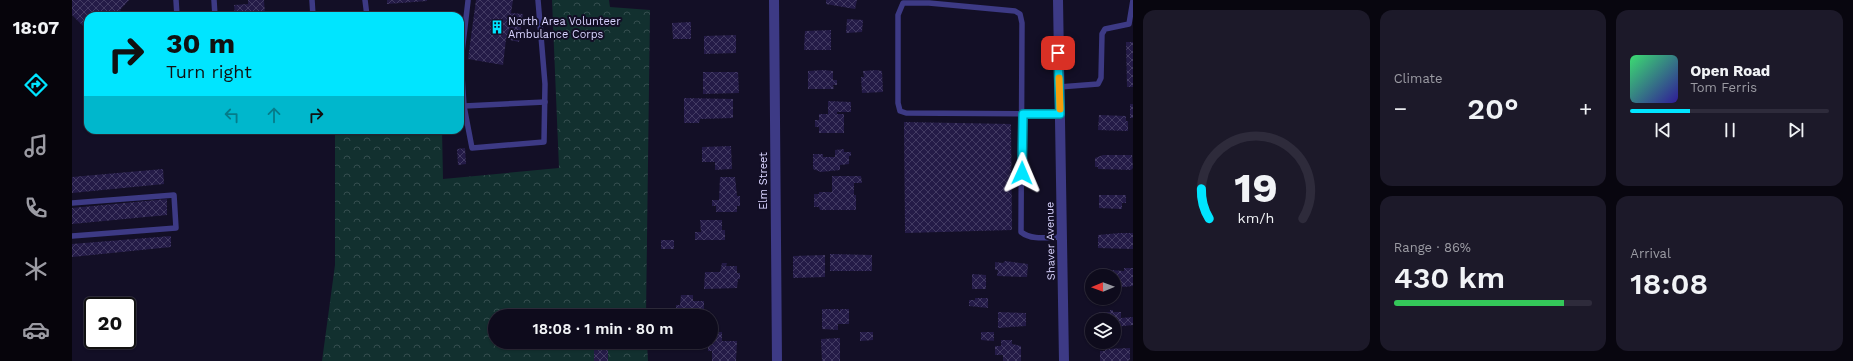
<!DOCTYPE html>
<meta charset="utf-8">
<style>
body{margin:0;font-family:"Work Sans",sans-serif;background:#1c1929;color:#f1f3f6;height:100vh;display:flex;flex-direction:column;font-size:15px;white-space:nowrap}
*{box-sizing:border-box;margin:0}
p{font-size:13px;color:#9b9ba3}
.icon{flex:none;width:22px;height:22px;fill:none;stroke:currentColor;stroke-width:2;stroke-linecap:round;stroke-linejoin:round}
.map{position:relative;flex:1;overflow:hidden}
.panel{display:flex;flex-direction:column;gap:10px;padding:10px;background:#08060f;width:720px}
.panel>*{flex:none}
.guide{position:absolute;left:12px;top:12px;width:380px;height:122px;border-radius:12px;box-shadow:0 1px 3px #0004,0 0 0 1px #2e2b3b;background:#00e5ff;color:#111;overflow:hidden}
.needle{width:26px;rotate:269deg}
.fabs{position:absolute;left:1013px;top:269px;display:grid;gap:8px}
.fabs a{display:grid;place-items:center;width:36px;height:36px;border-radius:50%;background:#0e0b1c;box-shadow:0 1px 3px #0004,0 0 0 1px #2e2b3b;font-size:20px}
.speed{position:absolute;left:12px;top:297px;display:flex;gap:8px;font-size:20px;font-weight:700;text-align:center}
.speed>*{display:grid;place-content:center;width:52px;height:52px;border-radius:50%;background:#0e0b1c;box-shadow:0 1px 3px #0004,0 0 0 1px #2e2b3b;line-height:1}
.speed .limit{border:2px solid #111;border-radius:6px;background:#fff;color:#111}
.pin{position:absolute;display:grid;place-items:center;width:34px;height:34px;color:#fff;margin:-17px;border-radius:8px;box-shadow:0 2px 6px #0006}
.me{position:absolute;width:44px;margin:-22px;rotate:1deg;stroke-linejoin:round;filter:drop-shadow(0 0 3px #0008)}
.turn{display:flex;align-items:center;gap:14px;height:84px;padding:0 16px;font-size:18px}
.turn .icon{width:52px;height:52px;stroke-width:2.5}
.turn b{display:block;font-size:28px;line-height:34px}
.lanes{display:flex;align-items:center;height:38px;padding:0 16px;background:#0003;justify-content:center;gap:20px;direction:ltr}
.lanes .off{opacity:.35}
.big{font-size:30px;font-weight:600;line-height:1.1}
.panel .card{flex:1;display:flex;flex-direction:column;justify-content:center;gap:6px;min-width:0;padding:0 14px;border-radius:12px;background:#1c1929}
.panel .dial{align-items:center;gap:0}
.dial svg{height:104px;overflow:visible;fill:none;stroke:#2e2b3b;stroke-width:7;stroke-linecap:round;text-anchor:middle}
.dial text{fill:#f1f3f6;stroke:none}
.song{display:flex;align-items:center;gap:12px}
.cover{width:48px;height:48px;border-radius:6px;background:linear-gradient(135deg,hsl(140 70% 55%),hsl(250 70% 35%))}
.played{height:4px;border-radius:2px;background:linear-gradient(90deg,#00e5ff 30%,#2e2b3b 30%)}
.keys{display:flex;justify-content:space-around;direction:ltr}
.heat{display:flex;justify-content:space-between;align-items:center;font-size:22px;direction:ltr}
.charge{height:6px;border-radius:3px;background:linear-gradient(90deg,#34c759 86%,#2e2b3b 0)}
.panel .tiles{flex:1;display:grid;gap:10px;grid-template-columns:repeat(3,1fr)}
.card:first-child{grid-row:span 2}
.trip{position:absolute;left:416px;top:309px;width:230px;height:40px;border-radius:20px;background:#0e0b1c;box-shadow:0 1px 3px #0004,0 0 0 1px #2e2b3b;font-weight:600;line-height:40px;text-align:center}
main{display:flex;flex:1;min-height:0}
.dock{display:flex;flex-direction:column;width:72px;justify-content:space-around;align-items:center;background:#06040b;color:#9b9ba3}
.dock .icon{width:28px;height:28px}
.dock .active{color:#00e5ff}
.dock b{font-size:18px;color:#f1f3f6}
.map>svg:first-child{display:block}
</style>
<main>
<nav class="dock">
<b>18:07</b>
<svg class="icon active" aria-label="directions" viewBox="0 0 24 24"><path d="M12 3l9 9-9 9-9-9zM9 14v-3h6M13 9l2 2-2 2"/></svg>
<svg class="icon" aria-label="music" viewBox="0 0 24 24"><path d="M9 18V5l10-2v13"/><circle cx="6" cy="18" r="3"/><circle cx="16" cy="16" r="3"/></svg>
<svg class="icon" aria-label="phone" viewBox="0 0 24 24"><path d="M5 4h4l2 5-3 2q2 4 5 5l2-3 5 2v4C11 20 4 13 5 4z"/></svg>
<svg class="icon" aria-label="climate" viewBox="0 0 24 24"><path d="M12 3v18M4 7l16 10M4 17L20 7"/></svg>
<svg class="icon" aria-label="car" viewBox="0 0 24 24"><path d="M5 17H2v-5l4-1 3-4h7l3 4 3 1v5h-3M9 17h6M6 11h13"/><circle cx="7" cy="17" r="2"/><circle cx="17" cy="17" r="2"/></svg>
</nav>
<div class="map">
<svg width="1061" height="361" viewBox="0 0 1061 361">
<defs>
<pattern id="forest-crowns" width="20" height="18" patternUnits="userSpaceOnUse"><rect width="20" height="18" fill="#12302f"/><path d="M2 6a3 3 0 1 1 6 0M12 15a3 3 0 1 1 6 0" fill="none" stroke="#344d4e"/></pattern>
<pattern id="building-cross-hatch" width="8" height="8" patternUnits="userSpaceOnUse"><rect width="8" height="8" fill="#241b47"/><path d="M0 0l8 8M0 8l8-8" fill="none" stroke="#433b63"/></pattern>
</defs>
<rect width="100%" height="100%" fill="#130f26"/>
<!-- forest -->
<path fill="url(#forest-crowns)" d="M480,0H537L538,7L578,10L574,316H423V342H575L576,361H250L263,265V130H370L371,179L487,168Z"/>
<!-- building -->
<g fill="url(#building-cross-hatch)">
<path d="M0,0H57L48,10L53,16H16V31L0,15Z"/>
<path d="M176,0H192L193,16H163L162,5L176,4Z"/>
<path d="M315,0H355V1L315,4Z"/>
<path d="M404,0H441L439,13L451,14L447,42L434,39L431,65L396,59Z"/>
<path d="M754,0H785L783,9L754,4Z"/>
<path d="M775,19L791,20L790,32L774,33Z"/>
<path d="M619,22V39H601L600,23Z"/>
<path d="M759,30V50H732L733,31Z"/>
<path d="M664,35V53L632,54V36Z"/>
<path d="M1054,42H1061V87H1055Z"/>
<path d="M752,70L761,71V80H765V85H761L762,89H736V71Z"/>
<path d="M804,70L810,71L811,92L790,93L789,77H792L791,71Z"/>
<path d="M631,72H666L667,93L631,94Z"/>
<path d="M612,98L661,99V118L628,119L627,123H612Z"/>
<path d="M756,101L779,102V112H765V114H772V133H747V127H743V120H747V114H756Z"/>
<rect x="1058" y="104" width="3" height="14"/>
<path d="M1027,115L1054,116V121H1056V131L1026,130Z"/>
<path d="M832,122L939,124L940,230L833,233Z"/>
<path d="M659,146L660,169L643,170V162H630V147Z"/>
<path d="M393,148L394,164L386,165L385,149Z"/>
<path d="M772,149V152H779V156H777V164L768,165V170L749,172L741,169V154H751V157H763V150Z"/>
<path d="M1031,155H1060L1061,168L1059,170L1026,169V167H1023V158Z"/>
<path d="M91,169L92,184L0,193V177Z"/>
<path d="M760,176H789L790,183H782V195H784V210H748L747,207H742V194H747V192H760Z"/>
<path d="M648,177H663L665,196H668V206H665V212H644V206H640V200H647Z"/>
<path d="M1027,195H1054V203H1050V209L1027,208Z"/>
<path d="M95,199V215L0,224V208Z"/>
<path d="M628,220H650V230H653V240H623V232H629Z"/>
<path d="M1048,233H1061V249L1026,248V235Z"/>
<path d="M99,236V247L0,257V244Z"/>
<rect x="589" y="240" width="13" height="9"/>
<path d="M758,254L800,255V271H758Z"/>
<path d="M753,255V277L721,278V256Z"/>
<path d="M933,261L956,264L955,277L925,276L926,270H923V262L931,263Z"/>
<path d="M650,263H655L654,266H665V273H668V279H666L665,288L632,289L633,272H648Z"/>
<path d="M1052,268H1061V286L1042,288V276H1025V272L1038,270L1052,271Z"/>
<path d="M900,274L914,275V289H900Z"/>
<path d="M609,295H621V301H632V316H604V305H608Z"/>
<path d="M903,298H916V308L897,306V300H903Z"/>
<path d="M750,309H766L768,312V309H777V324H766V330L750,329Z"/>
<path d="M1038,310H1041V312H1049V318L1061,317V325L1042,327V320H1027V312H1038Z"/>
<path d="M926,312L954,313V326L926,328Z"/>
<path d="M639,332H650V341H665L664,361H640V351H636V342H639Z"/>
<path d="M788,332H801V340L788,341Z"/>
<path d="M909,332H922V341L909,340Z"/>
<path d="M768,338V361H750L749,339Z"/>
<path d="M929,340H940V344L949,346V361H931V355H923V346H929Z"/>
<path d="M536,348V361H522V349Z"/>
<path d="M1058,348V360L1055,361H1028V351H1033V349Z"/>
</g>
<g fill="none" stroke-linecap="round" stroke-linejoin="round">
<!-- lane -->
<g stroke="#3d3a85" stroke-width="5.5">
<path d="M104,0L105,16"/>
<path d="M142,0L143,16"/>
<path d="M240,0L241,16"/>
<path d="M293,0L295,16"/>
<path d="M396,1L389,61L392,106L400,148L472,142L473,84L466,0"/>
<path d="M987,87L1026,84L1029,78L1030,34L1033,29L1057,24L1061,0"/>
<path d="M392,106L473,102"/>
<path d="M988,114L834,113L828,111L826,103V15L831,3H857L943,11L948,14L950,23L949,232C960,241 977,237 990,237"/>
<path d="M0,203L102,195L104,228L0,236"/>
</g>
<!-- street -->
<g stroke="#3d3a85" stroke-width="10">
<path d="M702,0L705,361"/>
<path d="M986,0L992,361"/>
</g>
</g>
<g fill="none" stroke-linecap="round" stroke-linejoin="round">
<!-- route casing -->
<g stroke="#0095a6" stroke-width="10">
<path id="route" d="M950,173L951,114H988L986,53"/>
</g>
<!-- route -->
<use href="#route" stroke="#00e5ff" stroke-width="7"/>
<!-- slow -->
<path stroke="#f59e0b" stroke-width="7" d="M987,78L988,109"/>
</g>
<!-- icons -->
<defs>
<g id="building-bare" transform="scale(1.08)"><path d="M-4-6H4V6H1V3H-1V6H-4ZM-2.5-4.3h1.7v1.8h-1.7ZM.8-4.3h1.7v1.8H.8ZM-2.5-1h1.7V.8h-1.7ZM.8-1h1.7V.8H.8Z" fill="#00e5ff" stroke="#130f26" stroke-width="2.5" paint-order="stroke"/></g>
</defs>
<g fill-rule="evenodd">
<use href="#building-bare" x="425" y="27"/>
</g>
<g text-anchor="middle" stroke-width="4" stroke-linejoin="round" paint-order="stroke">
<!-- poi labels -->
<g font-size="11" fill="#d9d4ff" stroke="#130f26" text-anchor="start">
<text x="436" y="25">North Area Volunteer<tspan x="436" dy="13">Ambulance Corps</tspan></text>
</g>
<!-- street labels -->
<g font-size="11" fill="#d9d4ff" stroke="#130f26">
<text transform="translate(691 181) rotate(-90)" y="4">Elm Street</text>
<text transform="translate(978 241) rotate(-91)" y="4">Shaver Avenue</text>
</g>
</g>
</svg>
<div class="fabs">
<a><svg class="needle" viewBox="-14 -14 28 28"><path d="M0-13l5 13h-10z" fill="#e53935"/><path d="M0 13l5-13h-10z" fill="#9b9ba3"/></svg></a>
<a><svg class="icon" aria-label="layers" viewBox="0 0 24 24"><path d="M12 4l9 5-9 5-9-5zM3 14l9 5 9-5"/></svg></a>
</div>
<div class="speed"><div class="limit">20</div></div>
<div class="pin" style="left:986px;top:53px;background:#d93025"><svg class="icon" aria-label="arrive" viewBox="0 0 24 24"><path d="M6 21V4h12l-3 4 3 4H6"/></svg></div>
<svg class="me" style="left:950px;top:173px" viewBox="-20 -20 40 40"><path d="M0-17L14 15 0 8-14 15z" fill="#00e5ff" stroke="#fff" stroke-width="4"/></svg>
<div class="trip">18:08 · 1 min · 80 m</div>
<div class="guide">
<div class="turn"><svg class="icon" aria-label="right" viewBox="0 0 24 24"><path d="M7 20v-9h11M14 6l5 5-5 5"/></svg><div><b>30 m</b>Turn right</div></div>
<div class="lanes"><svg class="icon off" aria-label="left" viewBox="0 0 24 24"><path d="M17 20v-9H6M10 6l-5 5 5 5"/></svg><svg class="icon off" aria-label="ahead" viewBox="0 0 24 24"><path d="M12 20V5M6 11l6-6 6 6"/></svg><svg class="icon" aria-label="right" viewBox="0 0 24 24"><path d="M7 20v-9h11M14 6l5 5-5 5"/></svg></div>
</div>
</div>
<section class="panel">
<div class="tiles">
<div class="card dial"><svg viewBox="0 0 100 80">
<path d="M14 69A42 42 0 1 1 86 69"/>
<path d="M14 69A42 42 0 0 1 8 46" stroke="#00e5ff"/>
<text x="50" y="56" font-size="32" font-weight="700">19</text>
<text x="50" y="72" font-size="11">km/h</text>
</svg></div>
<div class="card"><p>Climate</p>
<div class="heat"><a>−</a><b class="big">20°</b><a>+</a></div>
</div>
<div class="card">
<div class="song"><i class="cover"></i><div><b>Open Road</b><p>Tom Ferris</p></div></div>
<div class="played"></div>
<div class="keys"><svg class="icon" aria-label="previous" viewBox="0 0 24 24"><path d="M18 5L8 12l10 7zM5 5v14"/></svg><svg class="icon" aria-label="pause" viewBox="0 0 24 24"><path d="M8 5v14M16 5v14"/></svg><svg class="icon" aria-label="next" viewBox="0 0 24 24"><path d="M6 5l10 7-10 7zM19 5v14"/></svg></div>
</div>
<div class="card"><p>Range · 86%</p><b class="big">430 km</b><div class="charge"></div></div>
<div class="card"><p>Arrival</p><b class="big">18:08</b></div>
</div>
</section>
</main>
